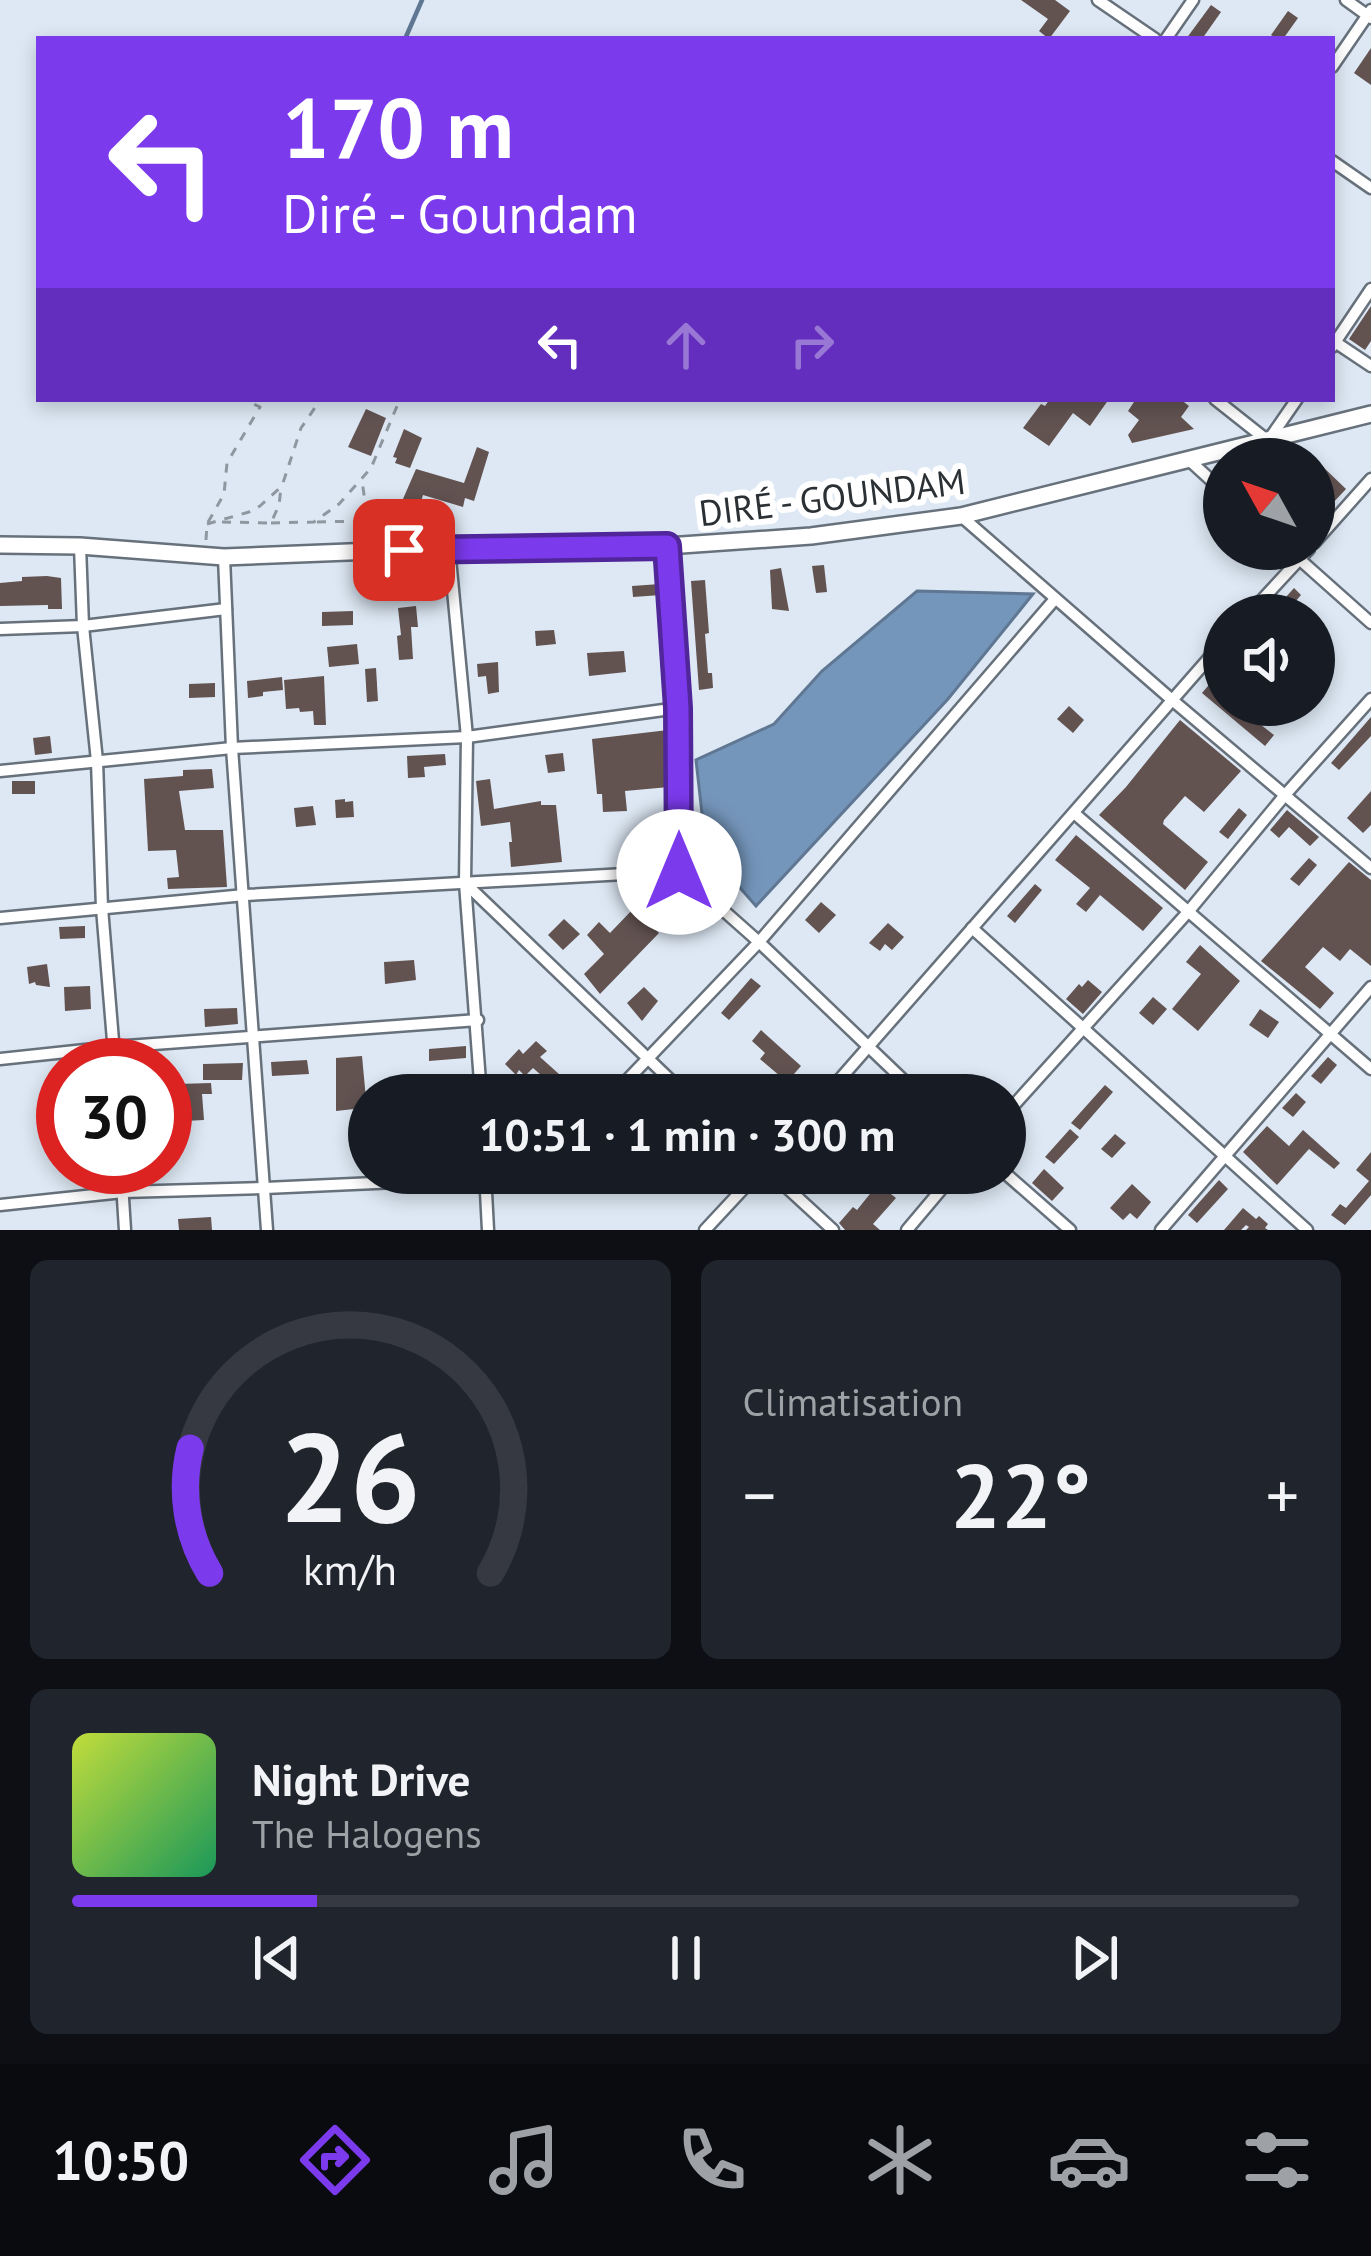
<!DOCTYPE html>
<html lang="fr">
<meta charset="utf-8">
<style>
body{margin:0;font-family:"PT Sans",sans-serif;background:#20242c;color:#f1f3f6;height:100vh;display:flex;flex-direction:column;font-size:45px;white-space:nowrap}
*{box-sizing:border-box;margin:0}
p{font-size:39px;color:#9ea1a6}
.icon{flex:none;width:66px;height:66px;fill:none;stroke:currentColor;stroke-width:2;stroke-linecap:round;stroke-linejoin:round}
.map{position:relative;height:1230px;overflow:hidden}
.sheet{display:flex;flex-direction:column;gap:30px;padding:30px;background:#0d0f14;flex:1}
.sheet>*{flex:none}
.banner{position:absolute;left:36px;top:36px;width:1299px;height:366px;border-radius:0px;box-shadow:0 6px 18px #0003;background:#7c3aed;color:#fff;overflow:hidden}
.needle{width:78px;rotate:310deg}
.fabs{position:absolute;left:1203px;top:438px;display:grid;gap:24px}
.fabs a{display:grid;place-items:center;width:132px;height:132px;border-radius:50%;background:#171b24;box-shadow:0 6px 18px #0003;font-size:60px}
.speed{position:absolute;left:36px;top:1038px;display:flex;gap:24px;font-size:60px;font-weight:700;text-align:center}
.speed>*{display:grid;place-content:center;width:156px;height:156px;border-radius:50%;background:#171b24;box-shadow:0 6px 18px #0003;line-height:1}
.speed .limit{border:18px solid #d22;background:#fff;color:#111}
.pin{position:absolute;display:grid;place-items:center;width:102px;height:102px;color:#fff;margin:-51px;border-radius:24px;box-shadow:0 6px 18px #0006}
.me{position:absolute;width:132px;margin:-66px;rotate:0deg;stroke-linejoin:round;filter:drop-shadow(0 0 9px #0008)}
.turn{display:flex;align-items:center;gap:42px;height:252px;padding:0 48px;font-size:54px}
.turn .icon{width:156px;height:156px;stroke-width:2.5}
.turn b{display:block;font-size:84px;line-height:102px}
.lanes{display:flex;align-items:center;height:114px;padding:0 48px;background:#0003;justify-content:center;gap:60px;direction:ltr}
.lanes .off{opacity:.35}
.big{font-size:90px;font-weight:800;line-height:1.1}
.sheet .tile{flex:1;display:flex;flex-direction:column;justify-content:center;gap:18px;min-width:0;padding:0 42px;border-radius:18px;background:#20242c}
.sheet .dial{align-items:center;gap:0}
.dial svg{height:312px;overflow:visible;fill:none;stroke:#363941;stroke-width:7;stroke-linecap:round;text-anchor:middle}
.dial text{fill:#f1f3f6;stroke:none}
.song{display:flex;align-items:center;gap:36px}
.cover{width:144px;height:144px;border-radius:18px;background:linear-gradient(135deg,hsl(70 70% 55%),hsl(150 70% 35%))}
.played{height:12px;border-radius:6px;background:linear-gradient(90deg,#7c3aed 20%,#363941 20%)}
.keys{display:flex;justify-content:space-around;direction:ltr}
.heat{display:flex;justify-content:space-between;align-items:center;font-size:66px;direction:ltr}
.sheet .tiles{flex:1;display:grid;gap:30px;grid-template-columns:1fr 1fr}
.tile:last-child{grid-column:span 2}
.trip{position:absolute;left:348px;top:1074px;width:678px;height:120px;border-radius:60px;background:#171b24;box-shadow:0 6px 18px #0003;font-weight:800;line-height:120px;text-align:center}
.dock{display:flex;height:192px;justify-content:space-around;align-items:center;background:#090b0e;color:#9ea1a6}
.dock .icon{width:84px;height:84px}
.dock .on{color:#7c3aed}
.dock b{font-size:54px;color:#f1f3f6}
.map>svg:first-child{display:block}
</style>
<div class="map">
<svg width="1371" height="1230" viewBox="0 0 1371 1230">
<rect width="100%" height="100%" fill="#dde8f4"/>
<!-- water -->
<path fill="#7596bb" stroke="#5f7792" stroke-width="3" d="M917,591L1033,594L948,699L756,906L706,849L696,760L774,724L822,671Z"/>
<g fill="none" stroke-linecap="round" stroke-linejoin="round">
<!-- stream -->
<path stroke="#5f7792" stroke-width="4.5" d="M405,39L422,0"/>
</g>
<!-- building -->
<g fill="#625351">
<path d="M1021,0H1055L1070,11L1049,39L1039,31L1048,19Z"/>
<path d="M1211,5L1221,12L1202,39H1186Z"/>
<path d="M1288,11L1298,18L1283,39H1277L1271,35Z"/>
<path d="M1371,48V85L1354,73Z"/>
<path d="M1371,306V341L1365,350L1349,339Z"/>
<path d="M1050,399H1109L1090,426L1073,413L1049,446L1023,428L1041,404L1045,406Z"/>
<path d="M1136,399H1180L1189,406L1181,417L1194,429L1132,443L1128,435L1139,420L1128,411Z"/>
<path d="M366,409L386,418L371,456L348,447Z"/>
<path d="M404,429L422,438L410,468L395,463L397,458L393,457Z"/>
<path d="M477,447L489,452L474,501L465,498L463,507L423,495L415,522H393L416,469L464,483Z"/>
<path d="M1321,465L1346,489L1330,506L1314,490V473Z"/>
<path d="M824,565L827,592L816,593L812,566Z"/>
<path d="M781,568L789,611L772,609L770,570Z"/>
<path d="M47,576L61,578L62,609H48V605L0,606V583L22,581V577Z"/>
<path d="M705,580L709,633L705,634L708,673H712L713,688L699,690L691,581Z"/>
<path d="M660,584L661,595L633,597L632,586Z"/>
<path d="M1294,588L1301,595L1284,615H1270Z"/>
<path d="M416,606L418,627H411L413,659L399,660L397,636L401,635L398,608Z"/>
<path d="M353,611V625L322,626V612Z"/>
<path d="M554,630L556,644L536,646L535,631Z"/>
<path d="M357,644L359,664L329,667L327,647Z"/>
<path d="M624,651L626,672L589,676L587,653Z"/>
<path d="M498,662L499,692L488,694L486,676L478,677L477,664Z"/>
<path d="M1224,667V705H1269L1256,721L1274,735L1265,746L1202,693Z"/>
<path d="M376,668L378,701L367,702L365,669Z"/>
<path d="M324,676L326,725H314L313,711L300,712L299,708L286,709L284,680Z"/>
<path d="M282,677L283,690L263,692V696L248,698L247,681Z"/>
<path d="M215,683V697L189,698V684Z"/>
<path d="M1069,706L1084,720L1073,733L1057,719Z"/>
<path d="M1371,717V736L1339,770L1331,763Z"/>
<path d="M1180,720L1241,771L1204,812L1185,796L1164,820L1163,824L1208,862L1185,890L1099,815L1126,787Z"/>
<path d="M668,730L669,787L625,791L627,811L603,812L602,794H597L592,739Z"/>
<path d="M50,736L52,753L35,755L33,738Z"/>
<path d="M563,753L565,771L548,773L545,755Z"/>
<path d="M445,754L446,765L424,767L425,777L408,778L407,756Z"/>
<path d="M212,769L214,788L179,791L185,830H223L227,887L168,889L167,878L179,877L176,850L148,851L144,779L183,776V770Z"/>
<path d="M490,779L494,809L541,801V805H556L562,862L511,867L509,842H512L510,822L481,826L476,781Z"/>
<rect x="12" y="781" width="23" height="13"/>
<path d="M1371,791V825L1363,833L1347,818Z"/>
<path d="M345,799V802L353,801L354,817L336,818L335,800Z"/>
<path d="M313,806L316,825L296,827L294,808Z"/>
<path d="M1239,808L1247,815L1228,839L1219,832Z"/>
<path d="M1287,810L1319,837L1310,846L1289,827L1279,838L1270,830Z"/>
<path d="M1076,835L1163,908L1143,931L1100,895L1086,912L1076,904L1090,888L1055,860Z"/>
<path d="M1309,858L1317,865L1299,886L1290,879Z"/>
<path d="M1349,862L1371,880V966L1350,949L1340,961L1323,947L1305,967L1334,993L1320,1009L1261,961Z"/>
<path d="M1035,884L1042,890L1015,923L1007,916Z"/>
<path d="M821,902L836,915L819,933L805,920Z"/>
<path d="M633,909L659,933L600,994L584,974L604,954L587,935L599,922L610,933Z"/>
<path d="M564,919L580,934L563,950L548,935Z"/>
<path d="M888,923L904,937L892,950L885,944L880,951L869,943Z"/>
<path d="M85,926V938L60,939L59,927Z"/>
<path d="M1200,945L1240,981L1198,1031L1172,1009L1201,974L1186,962Z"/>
<path d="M414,960L416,980L385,984L384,962Z"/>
<path d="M47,964L50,987L36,985L35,982L29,984L27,967Z"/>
<path d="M751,978L761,986L729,1020L721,1013Z"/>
<path d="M1088,980L1102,992L1083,1014L1066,999L1079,984L1082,987Z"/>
<path d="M90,986L91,1009L65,1011L64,987Z"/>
<path d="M644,987L658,1001L642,1021L627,1003Z"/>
<path d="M1153,997L1167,1009L1153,1025L1139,1013Z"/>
<path d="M237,1008L238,1024L205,1027L204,1009Z"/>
<path d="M1260,1009L1279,1022L1268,1038L1249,1025Z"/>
<path d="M761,1030L801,1066L787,1082L760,1059L765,1053L752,1041Z"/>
<path d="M536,1041L547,1051L540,1057L559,1074L550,1083L533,1068L525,1076L519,1070L516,1075L505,1064L519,1049L523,1054Z"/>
<path d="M466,1046V1058L429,1061V1049Z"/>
<path d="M362,1056L369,1131L355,1133L354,1109L336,1111V1058Z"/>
<path d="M1328,1057L1337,1065L1321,1084L1311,1076Z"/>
<path d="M307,1060L309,1074L272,1076L271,1062Z"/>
<path d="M243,1063L242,1080H203V1064Z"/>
<path d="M714,1074L736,1095H707L700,1088Z"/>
<path d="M211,1083L212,1094H202L204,1120L184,1121L182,1095H177V1084Z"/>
<path d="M1105,1085L1113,1092L1080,1130L1071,1123Z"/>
<path d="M1296,1093L1306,1102L1293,1117L1282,1108Z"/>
<path d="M1267,1126L1289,1146L1303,1130L1340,1163L1334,1169L1309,1149L1277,1185L1243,1152Z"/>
<path d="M1070,1129L1079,1137L1054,1164L1045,1157Z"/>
<path d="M1115,1134L1126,1143L1112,1158L1101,1149Z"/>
<path d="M1371,1152V1195L1345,1225L1331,1215L1340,1204L1346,1208L1369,1181L1356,1170Z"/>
<path d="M1044,1169L1064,1188L1052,1201L1032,1183Z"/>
<path d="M1219,1180L1228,1189L1197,1223L1188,1215Z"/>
<path d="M878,1184L896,1198L873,1224L880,1230H845L839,1223L853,1207L857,1210Z"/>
<path d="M1132,1184L1151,1202L1137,1219L1130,1213L1123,1220L1110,1208Z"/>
<path d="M1243,1208L1256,1219L1259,1216L1268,1224L1265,1228L1268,1230H1246L1249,1227L1246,1225L1241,1230H1224Z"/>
<path d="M211,1217L212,1230H179L178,1219Z"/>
</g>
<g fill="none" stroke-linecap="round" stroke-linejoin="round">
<!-- street casing -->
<g stroke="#67717c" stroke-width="15">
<g id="street">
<path d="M1098,0L1155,39"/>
<path d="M1346,0L1371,18"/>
<path d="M1166,39L1193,0"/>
<path d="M1332,67L1371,10"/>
<path d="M1332,161L1371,188"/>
<path d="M1332,340L1371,366"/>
<path d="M1332,347L1371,289"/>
<path d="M1215,399L1268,441L1297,399"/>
<path d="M1189,460L1224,492"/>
<path d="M961,516L1171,699L1371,868"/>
<path d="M1314,543L1371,479"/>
<path d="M80,546L83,626L97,761L102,908L115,1065"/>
<path d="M667,546L678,708L679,871"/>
<path d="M449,548L467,737L465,883L481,1095"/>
<path d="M1288,549L1371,623"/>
<path d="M224,557L232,748L267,1230"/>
<path d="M1248,615L1309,549"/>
<path d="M0,629L83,626L226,609"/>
<path d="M0,771L232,748L467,737L678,708"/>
<path d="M1074,813L1371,1069"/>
<path d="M465,883L686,1095"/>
<path d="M0,918L245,895L679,871L759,942L919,1095"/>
<path d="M972,928L1307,1230"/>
<path d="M0,1059L113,1047L478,1020"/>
<path d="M613,1095L759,942L1055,599"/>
<path d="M826,1095L1224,641"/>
<path d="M1005,1115L1188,912L1285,795L1371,699"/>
<path d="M121,1167L125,1230"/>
<path d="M485,1173L488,1230"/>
<path d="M771,1173L833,1230"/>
<path d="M1005,1173L1070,1230"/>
<path d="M0,1205L123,1192L265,1188L485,1178L528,1173"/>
<path d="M705,1230L758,1173"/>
<path d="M907,1230L955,1173"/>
<path d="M1161,1230L1371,987"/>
</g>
</g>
<!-- secondary casing -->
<g stroke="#67717c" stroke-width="20">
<path id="secondary" d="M0,545L80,546L224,557L449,548L667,546L811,536L961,516L1371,414"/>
</g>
<!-- path -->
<g stroke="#8f98a0" stroke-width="3" stroke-dasharray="9 9" stroke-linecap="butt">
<path d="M222,522L271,523L279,505L281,488"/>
<path d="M317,522L363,521L366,508L362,481"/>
<path d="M271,523L314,522L339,504L371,468L400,399"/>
<path d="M207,524L249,512L260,506L282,486L301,428L321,399"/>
<path d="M206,540L207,524L224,494L227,463L260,407L243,399"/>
</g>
<!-- street -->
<use href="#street" stroke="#fff" stroke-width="10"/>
<!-- secondary -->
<use href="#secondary" stroke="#fff" stroke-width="15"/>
</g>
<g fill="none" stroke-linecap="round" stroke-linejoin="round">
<!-- route casing -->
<g stroke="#51269a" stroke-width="30">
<path id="route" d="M404,550L667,546L678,708L679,872"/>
</g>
<!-- route -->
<use href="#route" stroke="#7c3aed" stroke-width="21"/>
</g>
<g text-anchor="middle" stroke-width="12" stroke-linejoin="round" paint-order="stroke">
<!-- street labels -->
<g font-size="36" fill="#2b3034" stroke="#fff">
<text transform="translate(832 497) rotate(-7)" y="13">DIRÉ - GOUNDAM</text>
</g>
</g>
</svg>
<div class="fabs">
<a><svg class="needle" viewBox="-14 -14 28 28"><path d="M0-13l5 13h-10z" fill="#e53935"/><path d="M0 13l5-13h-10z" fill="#9ea1a6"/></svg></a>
<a><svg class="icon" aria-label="sound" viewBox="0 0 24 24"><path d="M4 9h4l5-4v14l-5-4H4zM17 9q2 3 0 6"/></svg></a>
</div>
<div class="speed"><div class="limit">30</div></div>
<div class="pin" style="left:404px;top:550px;background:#d93025"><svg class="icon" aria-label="arrive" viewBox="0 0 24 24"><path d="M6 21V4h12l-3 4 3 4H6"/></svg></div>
<svg class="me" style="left:679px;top:872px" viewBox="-20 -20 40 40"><circle r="19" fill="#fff"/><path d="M0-13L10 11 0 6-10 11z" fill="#7c3aed"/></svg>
<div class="trip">10:51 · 1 min · 300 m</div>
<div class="banner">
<div class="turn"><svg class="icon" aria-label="left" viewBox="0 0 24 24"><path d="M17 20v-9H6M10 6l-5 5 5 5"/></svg><div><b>170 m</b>Diré - Goundam</div></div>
<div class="lanes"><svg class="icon" aria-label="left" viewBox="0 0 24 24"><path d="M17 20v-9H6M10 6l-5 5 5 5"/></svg><svg class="icon off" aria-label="ahead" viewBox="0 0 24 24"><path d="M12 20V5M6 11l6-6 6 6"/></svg><svg class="icon off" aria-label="right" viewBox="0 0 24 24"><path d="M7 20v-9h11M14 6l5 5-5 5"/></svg></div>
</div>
</div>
<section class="sheet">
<div class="tiles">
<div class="tile dial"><svg viewBox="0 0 100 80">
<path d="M14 69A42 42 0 1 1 86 69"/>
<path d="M14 69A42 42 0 0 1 9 37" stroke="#7c3aed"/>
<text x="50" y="56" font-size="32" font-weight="700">26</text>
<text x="50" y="72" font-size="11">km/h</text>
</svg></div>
<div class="tile"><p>Climatisation</p>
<div class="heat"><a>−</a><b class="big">22°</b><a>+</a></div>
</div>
<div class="tile">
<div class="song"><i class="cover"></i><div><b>Night Drive</b><p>The Halogens</p></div></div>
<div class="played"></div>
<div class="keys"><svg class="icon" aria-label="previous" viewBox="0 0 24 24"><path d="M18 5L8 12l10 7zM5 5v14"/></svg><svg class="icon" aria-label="pause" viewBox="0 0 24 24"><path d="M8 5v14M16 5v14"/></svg><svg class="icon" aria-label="next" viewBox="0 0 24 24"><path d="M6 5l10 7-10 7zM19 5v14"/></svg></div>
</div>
</div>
</section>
<nav class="dock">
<b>10:50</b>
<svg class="icon on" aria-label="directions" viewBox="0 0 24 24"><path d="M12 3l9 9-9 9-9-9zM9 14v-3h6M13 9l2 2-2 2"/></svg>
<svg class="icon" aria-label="music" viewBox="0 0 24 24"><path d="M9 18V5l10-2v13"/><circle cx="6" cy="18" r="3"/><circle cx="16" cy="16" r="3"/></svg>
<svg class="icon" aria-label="phone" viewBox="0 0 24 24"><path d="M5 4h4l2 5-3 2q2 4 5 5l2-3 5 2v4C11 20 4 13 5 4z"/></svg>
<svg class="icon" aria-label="climate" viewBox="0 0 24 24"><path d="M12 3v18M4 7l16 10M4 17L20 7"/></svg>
<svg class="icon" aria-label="car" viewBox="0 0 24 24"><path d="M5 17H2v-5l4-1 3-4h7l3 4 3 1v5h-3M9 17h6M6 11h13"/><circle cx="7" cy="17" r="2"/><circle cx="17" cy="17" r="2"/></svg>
<svg class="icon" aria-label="filters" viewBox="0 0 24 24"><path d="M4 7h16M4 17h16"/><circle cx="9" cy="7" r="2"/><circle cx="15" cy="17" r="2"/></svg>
</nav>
